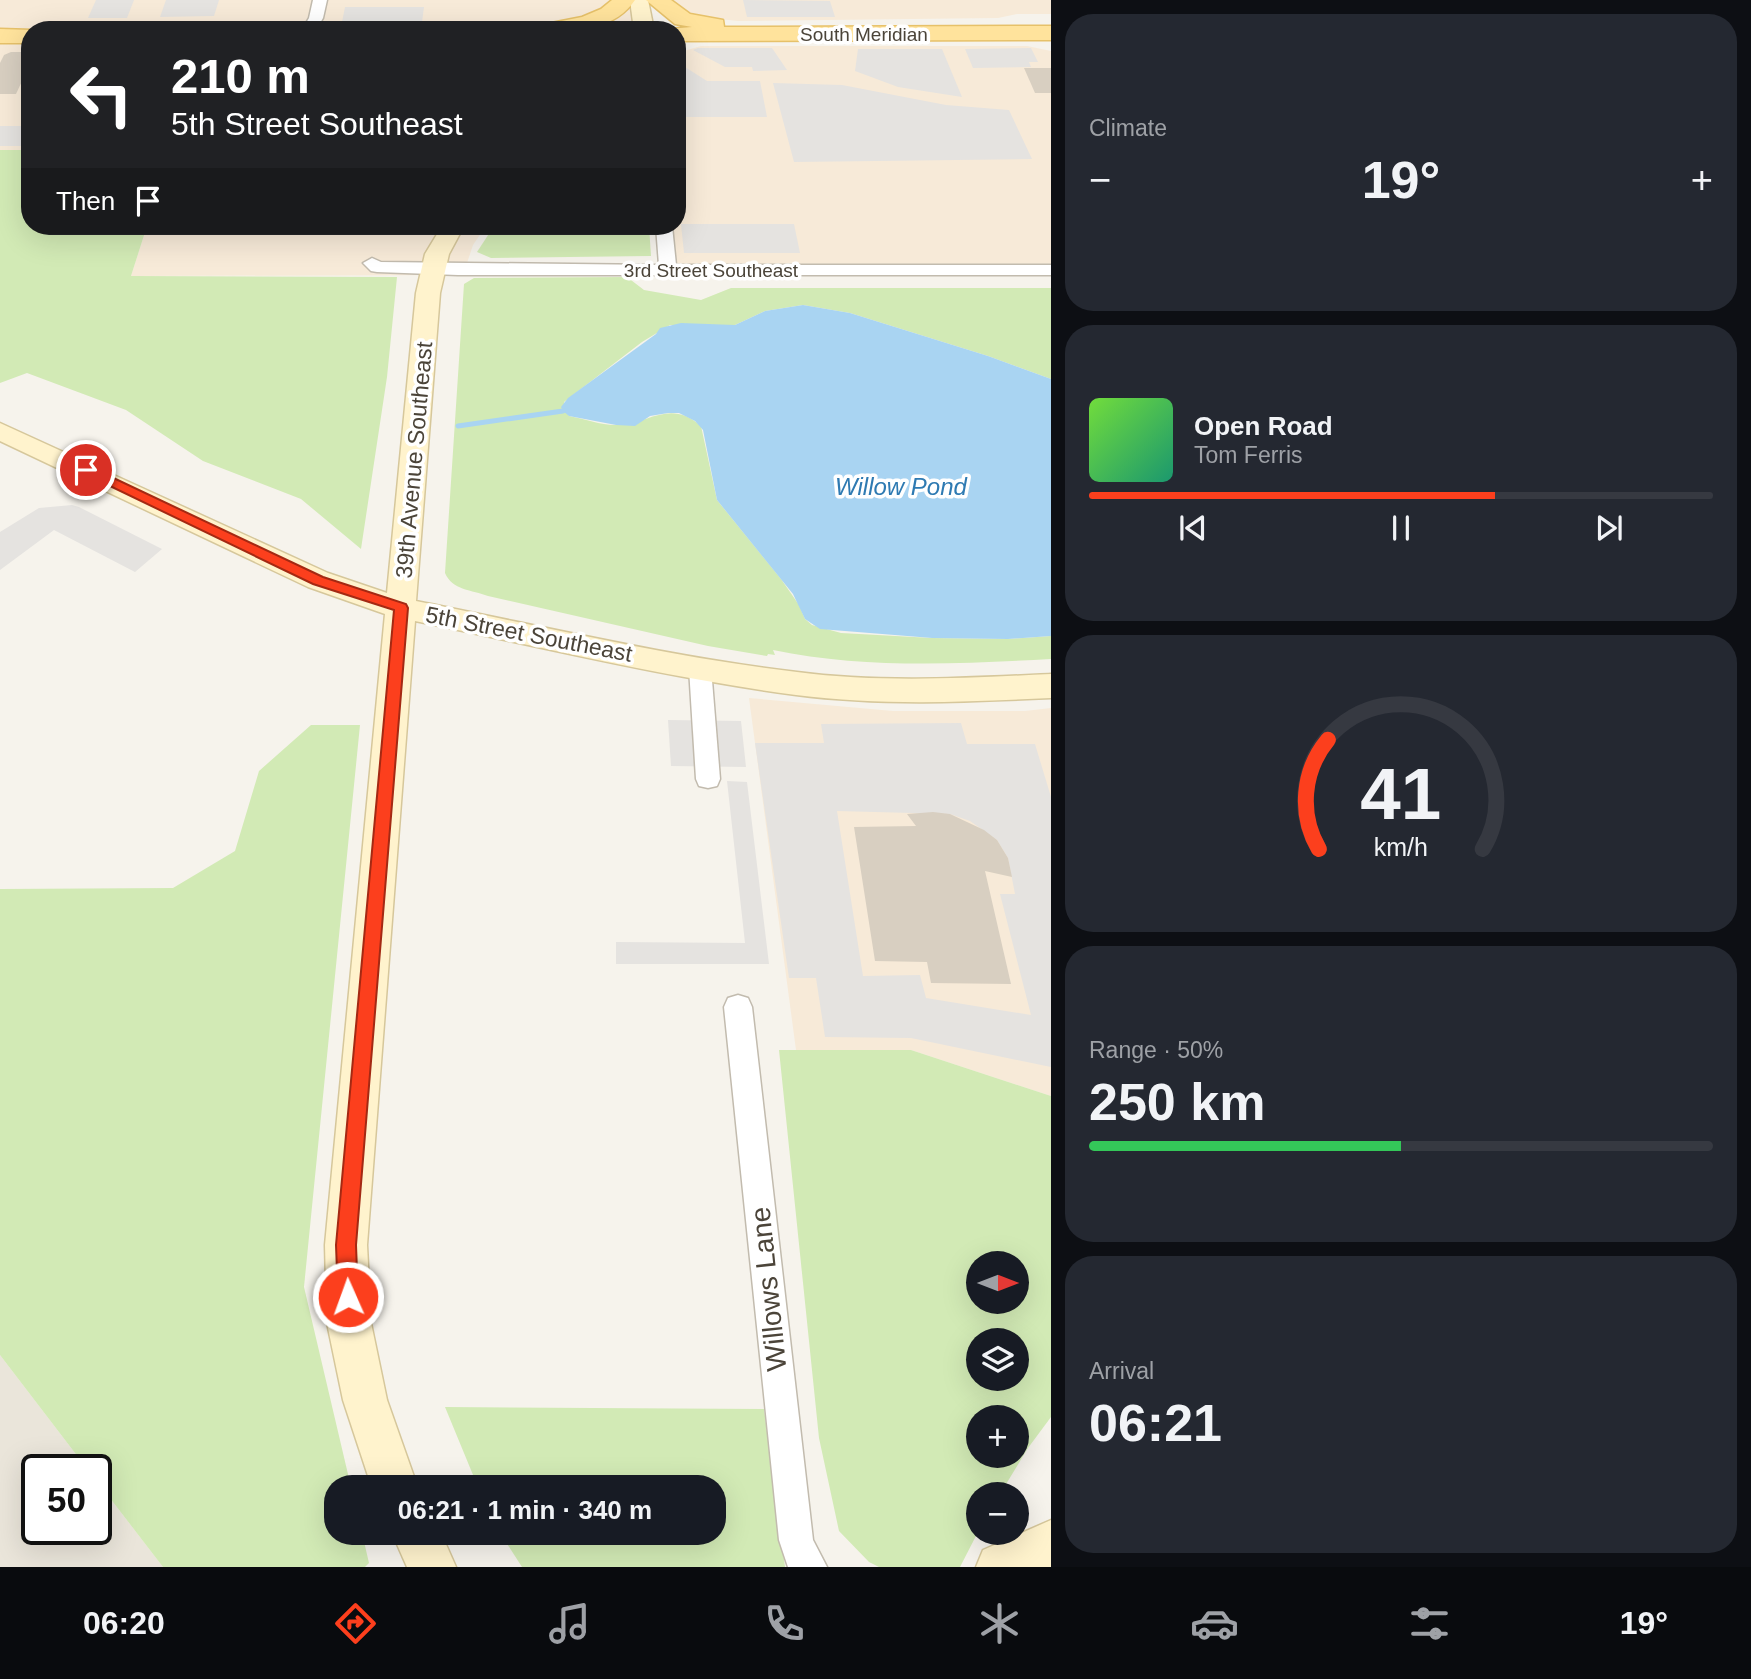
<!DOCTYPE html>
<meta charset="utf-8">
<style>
body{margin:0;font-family:Helvetica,sans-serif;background:#242831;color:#f1f3f6;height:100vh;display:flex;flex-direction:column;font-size:26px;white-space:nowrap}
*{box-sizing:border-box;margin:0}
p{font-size:23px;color:#9ea1a6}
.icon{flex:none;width:38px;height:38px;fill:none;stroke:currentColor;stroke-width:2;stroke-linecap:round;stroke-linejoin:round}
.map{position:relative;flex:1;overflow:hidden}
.panel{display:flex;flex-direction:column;gap:14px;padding:14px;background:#0d0f14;width:700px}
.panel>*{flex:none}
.guide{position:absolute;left:21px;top:21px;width:665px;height:214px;border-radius:28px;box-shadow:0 7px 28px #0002;background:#202124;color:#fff;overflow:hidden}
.needle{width:46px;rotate:90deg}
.controls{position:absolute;left:966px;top:1251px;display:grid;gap:14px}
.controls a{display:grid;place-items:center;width:63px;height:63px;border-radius:50%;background:#171b24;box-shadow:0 7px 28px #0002;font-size:35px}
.speed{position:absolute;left:21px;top:1454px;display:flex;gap:14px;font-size:35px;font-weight:700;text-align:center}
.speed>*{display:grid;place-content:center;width:91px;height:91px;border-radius:50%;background:#171b24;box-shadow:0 7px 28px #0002;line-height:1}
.speed .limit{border:4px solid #111;border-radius:10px;background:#fff;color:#111}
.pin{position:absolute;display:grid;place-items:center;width:60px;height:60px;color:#fff;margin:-30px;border:4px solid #fff;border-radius:50%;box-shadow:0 2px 7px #0007}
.me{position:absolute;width:77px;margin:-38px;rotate:358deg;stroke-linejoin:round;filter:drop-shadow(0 0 5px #0008)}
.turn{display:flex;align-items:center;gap:24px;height:147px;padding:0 35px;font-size:32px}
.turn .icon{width:91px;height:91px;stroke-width:2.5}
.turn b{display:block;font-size:49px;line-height:60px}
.then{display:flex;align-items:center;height:66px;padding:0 35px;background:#0003;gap:14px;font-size:26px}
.big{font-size:52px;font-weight:800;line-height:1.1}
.panel .widget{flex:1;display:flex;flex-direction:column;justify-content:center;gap:10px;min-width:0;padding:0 24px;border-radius:28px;background:#242831}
.panel .dial{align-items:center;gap:0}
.dial svg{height:182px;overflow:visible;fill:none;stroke:#363941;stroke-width:7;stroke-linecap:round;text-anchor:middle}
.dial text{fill:#f1f3f6;stroke:none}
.song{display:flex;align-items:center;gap:21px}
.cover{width:84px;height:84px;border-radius:10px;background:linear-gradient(135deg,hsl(100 70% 55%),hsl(160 70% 35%))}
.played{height:7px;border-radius:4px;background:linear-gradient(90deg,#fc3f1d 65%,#363941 65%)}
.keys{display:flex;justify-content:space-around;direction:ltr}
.heat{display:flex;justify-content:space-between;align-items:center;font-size:38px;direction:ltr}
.charge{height:10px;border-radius:5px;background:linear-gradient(90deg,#34c759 50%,#363941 0)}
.trip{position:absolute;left:324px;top:1475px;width:402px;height:70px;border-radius:28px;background:#171b24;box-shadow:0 7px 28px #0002;font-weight:800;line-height:70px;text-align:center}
.tabs{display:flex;height:112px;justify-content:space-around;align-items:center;background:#090b0e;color:#9ea1a6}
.tabs .icon{width:49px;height:49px}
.tabs .selected{color:#fc3f1d}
.tabs b{font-size:32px;color:#f1f3f6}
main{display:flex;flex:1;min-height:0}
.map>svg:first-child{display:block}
</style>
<main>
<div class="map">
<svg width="1051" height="1567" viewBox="0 0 1051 1567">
<rect width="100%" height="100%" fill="#f6f3ec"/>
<!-- residential -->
<path fill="#eae5da" d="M0,1355L88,1470H37V1530H96V1480L163,1567H0Z"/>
<!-- commercial -->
<g fill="#f7ead8">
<path d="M0,0H640L644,30H30V35H0Z"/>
<path d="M667,0H1051V14H1017L998,18L738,21L700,17L685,13Z"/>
<rect x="0" y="44" width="30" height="106"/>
<path d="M701,46H1027L1051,51V264L658,265L656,226H677V53Z"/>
<path d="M147,226H486L473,245L463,275L131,276Z"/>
<path d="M749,698L893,711H1025L1051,708V1096L911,1050H796Z"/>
</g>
<!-- green -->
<g fill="#d2eab5" fill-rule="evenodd">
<path d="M0,150H30V226H147L131,276L397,277L387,377L361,549L301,499L203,461L126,410L27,373L0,383Z"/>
<path d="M494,226H649L651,256L491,258L477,252Z"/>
<path d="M627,277L644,290L701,300L731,288H1051V379L988,356L850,313L803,305L765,311L735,325H670L642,342L564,402L569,416C585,419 603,426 618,425C651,423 670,399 701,426L717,500L781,579L799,605L805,619L812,625L841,633L932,638L1008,639L1051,636V659C960,664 863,669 773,650L775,655L768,654L767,656L708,646L488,596C472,590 452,590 445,573L464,284L474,278Z"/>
<path d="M311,725H360L304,1287L351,1487L336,1488V1533H362L369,1563L365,1567H163L96,1480V1470H88L0,1355V889L173,888L235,851L259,771Z"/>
<path d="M779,1050H911L1051,1096V1417L1028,1448L1000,1494H978V1532L960,1567H879L869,1562L839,1531L819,1438ZM978,1264H1017V1302H978ZM978,1340H1017V1379H978ZM978,1418H1017V1456H978Z"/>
<path d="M445,1407L764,1409L785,1567H522L500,1533H714V1488L478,1487Z"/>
</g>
<!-- parking -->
<g fill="#e5e3e0" fill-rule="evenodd">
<path d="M96,0H134L127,18H88Z"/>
<path d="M166,0H219L214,16L160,17Z"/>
<path d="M743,0L830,1L835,17H747Z"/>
<path d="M345,7H424L422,22H342Z"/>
<path d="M698,48H772L787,70L753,71L752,67H725L693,50Z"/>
<path d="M1031,48L1038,62H1029L1031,67L973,68L965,49Z"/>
<path d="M858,49H942L962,97L898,87L855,71Z"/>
<path d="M677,62L707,81H760L767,117H677Z"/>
<path d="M773,83L842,85L946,105L1009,110L1032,159L794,162Z"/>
<rect x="0" y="126" width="30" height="20"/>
<path d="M681,224H794L800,253H684Z"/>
<path d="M72,505L79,507L162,549L135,572L54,530L0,570V532L39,508Z"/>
<path d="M668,720L741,721L746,767L671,766Z"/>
<path d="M961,723L967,744H1035L1051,797V1067L911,1038L825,1037L816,978H789L755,743H824L821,724ZM837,811L950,814L970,821L997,840L1008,858L1015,894H1000L1031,1015L926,998L920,975L863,976Z"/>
<path d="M727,781L747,782L769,964H616V942L745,943Z"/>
</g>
<!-- water -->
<path fill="#a9d4f2" d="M803,305L850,313L988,356L1051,379V636L1008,639L932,638L820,629L805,619L793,594L717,500L703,430L695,421L679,413H668L650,416L635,426L616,425L569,416L563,411L561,407L568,398L656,334L660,328L681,323L735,325L765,311Z"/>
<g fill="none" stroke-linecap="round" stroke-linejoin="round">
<!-- stream -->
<path stroke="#a9d4f2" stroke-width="5" d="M458,426L563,411"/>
</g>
<!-- building -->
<g fill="#d8cfc1">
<path d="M11,52H30V64L16,94H0V63L4,55Z"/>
<path d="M1024,68H1051V93H1035Z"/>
<path d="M933,812L950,814L984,830L997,840L1008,858L1012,877L985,871L1011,984L931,983L927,962L875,961L854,827L916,826L907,814Z"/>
</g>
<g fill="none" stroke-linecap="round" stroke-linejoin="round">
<!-- street casing -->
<g stroke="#c2bbae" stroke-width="3">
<g id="street">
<path d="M313,0H327L323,18L316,30H302L309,18Z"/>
<path d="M656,226H672L676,265H1051V275H458L377,272L371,271L363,263L372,258L381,262L659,265Z"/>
<path d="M700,660L708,662L711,668L720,779L717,786L708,788L699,786L696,779L689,668L692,662Z"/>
<path d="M738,995L748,998L752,1007L813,1540L827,1567H788L779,1540L724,1007L728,998Z"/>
</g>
</g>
<!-- secondary casing -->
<g stroke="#d6c79b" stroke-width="3">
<g id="secondary">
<path d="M630,0H648L654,30H634Z"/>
<path d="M442,226H464L449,254L440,293L416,601C542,626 669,657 797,672C881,683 966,678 1051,674V698C966,702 881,706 796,695C668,678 541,647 415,621L367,1245L371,1323L387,1400L418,1488H372L343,1400L327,1323L325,1245L385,614L308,587L0,441V423L328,573L387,593L416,293L425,254Z"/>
<path d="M1051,1520V1567H976L983,1550Z"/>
<path d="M392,1533H441L456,1567H407Z"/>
</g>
</g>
<!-- primary casing -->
<g stroke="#e6c16a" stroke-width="3">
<g id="primary">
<path d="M612,0H635C612,33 574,30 538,30L541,25L582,17L601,9Z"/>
<path d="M646,0H671L690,14L723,20L724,27L1051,26V40L677,41V30L669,29L692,27L675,24Z"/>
<path d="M0,29L32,30L30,43H0Z"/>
</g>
</g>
<!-- street -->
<use href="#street" fill="#fff" fill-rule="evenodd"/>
<!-- secondary -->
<use href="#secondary" fill="#fff3cd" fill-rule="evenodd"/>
<!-- primary -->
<use href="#primary" fill="#ffe39c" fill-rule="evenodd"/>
</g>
<!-- route -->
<path fill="#fc3f1d" stroke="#a42913" stroke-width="2" d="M86,465L323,577L406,604L408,608L356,1245L358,1297L355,1304L348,1307L341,1304L338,1297L336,1245L394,610L313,584L81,472V467Z"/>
<g text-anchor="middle" stroke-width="7" stroke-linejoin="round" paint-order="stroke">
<!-- far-street labels -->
<g font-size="19" fill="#4b4439" stroke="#fff">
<text x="864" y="41">South Meridian</text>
<text x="711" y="277">3rd Street Southeast</text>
</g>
<!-- street labels -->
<g font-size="23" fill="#4b4439" stroke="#fff">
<text transform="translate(414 460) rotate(-85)" y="8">39th Avenue Southeast</text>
<text transform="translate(529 634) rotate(11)" y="8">5th Street Southeast</text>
</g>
<!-- water labels -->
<g font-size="24" font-style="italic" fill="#2e7ab2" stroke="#fff">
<text x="901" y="495">Willow Pond</text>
</g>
<!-- near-street labels -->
<g font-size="28" fill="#4b4439" stroke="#fff">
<text transform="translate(768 1289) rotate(-96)" y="10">Willows Lane</text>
</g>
</g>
</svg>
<div class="controls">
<a><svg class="needle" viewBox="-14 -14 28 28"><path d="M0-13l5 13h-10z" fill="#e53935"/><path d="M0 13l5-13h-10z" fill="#9ea1a6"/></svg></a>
<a><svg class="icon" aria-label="layers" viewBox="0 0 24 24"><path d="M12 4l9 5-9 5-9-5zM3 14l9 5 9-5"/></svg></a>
<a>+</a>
<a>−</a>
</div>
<div class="speed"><div class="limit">50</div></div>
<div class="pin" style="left:86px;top:470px;background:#d93025"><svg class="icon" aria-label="arrive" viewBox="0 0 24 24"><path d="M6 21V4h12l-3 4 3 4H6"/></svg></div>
<svg class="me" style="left:348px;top:1297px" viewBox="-20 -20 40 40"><circle r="17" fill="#fc3f1d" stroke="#fff" stroke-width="3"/><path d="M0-11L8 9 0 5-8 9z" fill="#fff"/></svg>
<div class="trip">06:21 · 1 min · 340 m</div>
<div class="guide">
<div class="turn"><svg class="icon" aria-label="left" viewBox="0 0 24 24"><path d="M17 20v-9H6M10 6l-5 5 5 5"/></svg><div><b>210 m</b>5th Street Southeast</div></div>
<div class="then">Then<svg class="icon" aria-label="arrive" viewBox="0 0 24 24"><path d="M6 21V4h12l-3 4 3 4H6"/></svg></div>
</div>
</div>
<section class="panel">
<div class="widget"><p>Climate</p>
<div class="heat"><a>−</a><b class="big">19°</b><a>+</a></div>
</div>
<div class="widget">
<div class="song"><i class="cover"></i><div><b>Open Road</b><p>Tom Ferris</p></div></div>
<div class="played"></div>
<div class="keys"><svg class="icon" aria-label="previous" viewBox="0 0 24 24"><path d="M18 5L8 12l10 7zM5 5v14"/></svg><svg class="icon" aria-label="pause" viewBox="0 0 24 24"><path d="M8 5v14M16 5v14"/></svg><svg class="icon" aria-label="next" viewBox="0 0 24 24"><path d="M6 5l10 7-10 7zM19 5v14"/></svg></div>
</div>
<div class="widget dial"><svg viewBox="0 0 100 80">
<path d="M14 69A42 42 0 1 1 86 69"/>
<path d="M14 69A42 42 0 0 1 18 21" stroke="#fc3f1d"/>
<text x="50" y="56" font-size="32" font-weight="700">41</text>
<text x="50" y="72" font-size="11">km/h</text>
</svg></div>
<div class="widget"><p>Range · 50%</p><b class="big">250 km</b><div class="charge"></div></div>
<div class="widget"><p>Arrival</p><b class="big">06:21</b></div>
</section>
</main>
<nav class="tabs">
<b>06:20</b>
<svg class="icon selected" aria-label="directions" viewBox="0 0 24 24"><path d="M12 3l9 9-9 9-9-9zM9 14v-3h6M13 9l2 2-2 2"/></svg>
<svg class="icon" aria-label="music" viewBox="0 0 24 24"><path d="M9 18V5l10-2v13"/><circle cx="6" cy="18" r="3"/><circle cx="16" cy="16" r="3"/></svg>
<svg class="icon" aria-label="phone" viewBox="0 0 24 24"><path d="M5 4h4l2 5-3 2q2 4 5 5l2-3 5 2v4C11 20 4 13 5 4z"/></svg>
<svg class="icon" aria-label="climate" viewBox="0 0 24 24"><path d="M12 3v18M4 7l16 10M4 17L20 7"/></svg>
<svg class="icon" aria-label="car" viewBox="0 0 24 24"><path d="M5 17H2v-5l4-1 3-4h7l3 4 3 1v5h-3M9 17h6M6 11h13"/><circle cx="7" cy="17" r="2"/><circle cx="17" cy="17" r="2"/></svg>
<svg class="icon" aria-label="filters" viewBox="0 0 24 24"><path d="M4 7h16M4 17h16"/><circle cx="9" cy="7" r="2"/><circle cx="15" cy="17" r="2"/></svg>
<b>19°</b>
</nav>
